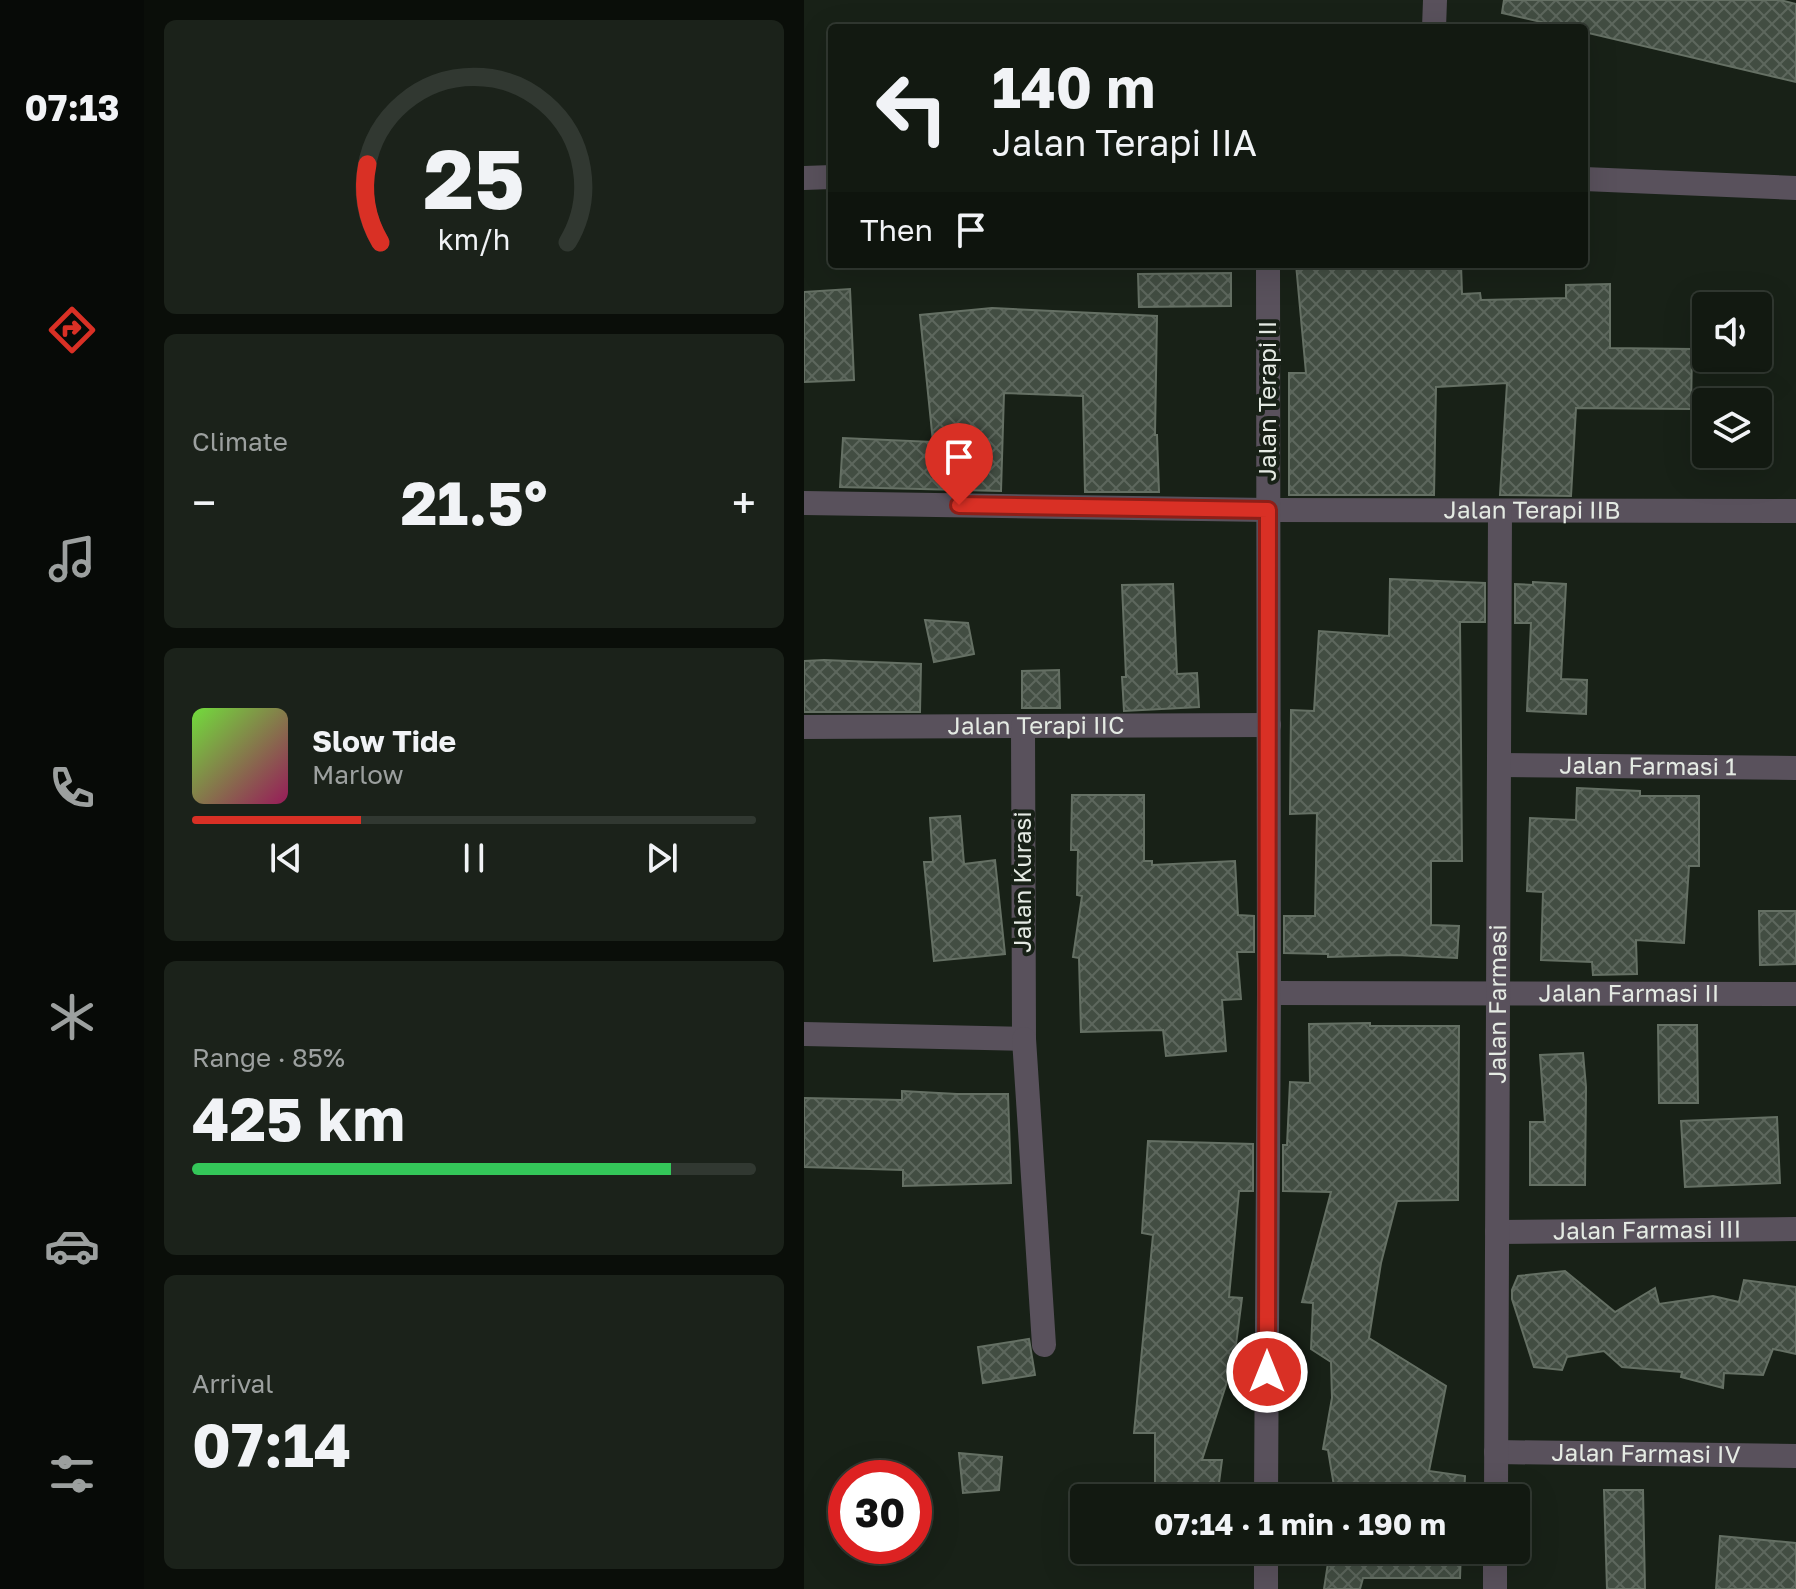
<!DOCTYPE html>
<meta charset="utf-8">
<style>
body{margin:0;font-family:"Golos Text",sans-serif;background:#1b221a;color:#f1f3f6;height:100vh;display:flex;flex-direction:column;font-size:30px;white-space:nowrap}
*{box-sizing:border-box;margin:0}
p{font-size:26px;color:#9ca09f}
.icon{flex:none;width:44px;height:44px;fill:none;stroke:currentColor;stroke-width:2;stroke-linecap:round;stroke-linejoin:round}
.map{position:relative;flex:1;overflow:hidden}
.sheet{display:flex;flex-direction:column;gap:20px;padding:20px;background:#0a0e09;width:660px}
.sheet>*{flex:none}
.guide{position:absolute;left:24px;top:24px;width:760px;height:244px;border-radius:8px;box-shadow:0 8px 32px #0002,0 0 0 2px #313831;background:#121911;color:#f1f3f6;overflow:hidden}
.controls{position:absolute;left:888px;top:292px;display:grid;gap:16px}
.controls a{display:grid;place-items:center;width:80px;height:80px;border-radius:8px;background:#121911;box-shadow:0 8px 32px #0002,0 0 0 2px #313831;font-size:40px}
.speed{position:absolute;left:24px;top:1460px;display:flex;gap:16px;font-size:40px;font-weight:700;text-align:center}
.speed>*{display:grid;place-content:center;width:104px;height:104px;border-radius:50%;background:#121911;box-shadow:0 8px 32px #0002,0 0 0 2px #313831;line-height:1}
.speed .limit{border:12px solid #d22;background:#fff;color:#111}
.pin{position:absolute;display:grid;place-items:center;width:68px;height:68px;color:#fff;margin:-82px -34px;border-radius:50% 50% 50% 0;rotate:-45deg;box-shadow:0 0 8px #0007}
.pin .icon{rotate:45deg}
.me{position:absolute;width:88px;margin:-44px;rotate:0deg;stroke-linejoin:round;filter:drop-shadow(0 0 6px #0008)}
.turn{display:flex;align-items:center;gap:28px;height:168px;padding:0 32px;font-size:36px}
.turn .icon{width:104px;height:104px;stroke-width:2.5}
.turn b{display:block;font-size:56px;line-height:68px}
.then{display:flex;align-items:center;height:76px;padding:0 32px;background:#0003;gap:16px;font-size:30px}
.big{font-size:60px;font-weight:700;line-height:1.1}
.sheet .widget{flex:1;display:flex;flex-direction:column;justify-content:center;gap:12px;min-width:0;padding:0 28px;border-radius:12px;background:#1b221a}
.sheet .dial{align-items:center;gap:0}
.dial svg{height:208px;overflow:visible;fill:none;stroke:#313831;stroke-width:7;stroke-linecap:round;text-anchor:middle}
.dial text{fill:#f1f3f6;stroke:none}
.song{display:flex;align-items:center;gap:24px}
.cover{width:96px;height:96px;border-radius:12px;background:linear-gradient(135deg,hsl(100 70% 55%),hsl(330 70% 35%))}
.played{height:8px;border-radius:4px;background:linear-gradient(90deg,#d93025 30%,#313831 30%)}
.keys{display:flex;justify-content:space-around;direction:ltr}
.heat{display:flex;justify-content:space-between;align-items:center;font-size:44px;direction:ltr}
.charge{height:12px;border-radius:6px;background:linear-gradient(90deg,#34c759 85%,#313831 0)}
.trip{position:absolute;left:266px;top:1484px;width:460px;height:80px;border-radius:8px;background:#121911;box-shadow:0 8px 32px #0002,0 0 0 2px #313831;font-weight:700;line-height:80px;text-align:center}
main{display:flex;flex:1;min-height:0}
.tab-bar{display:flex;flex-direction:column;width:144px;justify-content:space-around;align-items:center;background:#070a07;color:#9ca09f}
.tab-bar .icon{width:56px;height:56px}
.tab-bar .current{color:#d93025}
.tab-bar b{font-size:36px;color:#f1f3f6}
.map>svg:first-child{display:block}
</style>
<main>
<nav class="tab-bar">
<b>07:13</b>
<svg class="icon current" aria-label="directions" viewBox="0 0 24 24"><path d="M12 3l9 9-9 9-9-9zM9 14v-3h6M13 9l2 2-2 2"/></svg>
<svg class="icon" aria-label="music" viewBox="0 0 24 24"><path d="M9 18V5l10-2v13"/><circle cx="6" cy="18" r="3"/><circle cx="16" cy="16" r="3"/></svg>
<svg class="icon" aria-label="phone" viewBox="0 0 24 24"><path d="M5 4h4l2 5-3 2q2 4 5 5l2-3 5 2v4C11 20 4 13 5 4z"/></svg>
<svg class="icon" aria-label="climate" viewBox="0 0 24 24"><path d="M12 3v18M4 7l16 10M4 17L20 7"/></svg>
<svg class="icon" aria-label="car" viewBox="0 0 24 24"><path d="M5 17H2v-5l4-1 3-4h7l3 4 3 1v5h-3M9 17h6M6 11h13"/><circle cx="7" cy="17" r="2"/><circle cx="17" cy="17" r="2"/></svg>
<svg class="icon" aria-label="filters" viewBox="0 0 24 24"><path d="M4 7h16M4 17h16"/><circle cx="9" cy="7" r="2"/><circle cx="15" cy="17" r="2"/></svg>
</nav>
<section class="sheet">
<div class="widget dial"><svg viewBox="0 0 100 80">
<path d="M14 69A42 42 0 1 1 86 69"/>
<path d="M14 69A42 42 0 0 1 9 39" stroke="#d93025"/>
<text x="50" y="56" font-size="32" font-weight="700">25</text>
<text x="50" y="72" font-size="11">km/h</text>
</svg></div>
<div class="widget"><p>Climate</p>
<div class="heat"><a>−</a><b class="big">21.5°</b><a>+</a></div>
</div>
<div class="widget">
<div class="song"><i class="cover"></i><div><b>Slow Tide</b><p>Marlow</p></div></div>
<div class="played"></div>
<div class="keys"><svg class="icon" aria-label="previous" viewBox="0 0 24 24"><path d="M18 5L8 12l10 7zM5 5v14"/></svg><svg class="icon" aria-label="pause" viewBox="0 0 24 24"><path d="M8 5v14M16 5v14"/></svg><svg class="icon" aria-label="next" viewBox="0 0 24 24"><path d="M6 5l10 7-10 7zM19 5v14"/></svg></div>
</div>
<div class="widget"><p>Range · 85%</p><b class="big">425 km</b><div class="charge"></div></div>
<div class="widget"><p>Arrival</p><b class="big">07:14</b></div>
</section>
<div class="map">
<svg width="992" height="1589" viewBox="0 0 992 1589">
<defs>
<pattern id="building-cross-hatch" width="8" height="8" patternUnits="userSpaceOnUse" patternTransform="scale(2)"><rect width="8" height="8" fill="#424d42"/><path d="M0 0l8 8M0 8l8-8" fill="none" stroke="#5d675d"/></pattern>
</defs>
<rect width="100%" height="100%" fill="#182117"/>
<!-- building -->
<g fill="url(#building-cross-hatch)" stroke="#657064" stroke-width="2">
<path d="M700,0H976L992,4V82L780,32V28H763L698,13Z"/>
<path d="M492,264H538V268L657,264L658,294L676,293L677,300L762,298V285L806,284V348L888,349L887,409L772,408L767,496L696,495L703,383L632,387L630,495H485V373H502Z"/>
<path d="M427,273V306L335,307L334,274Z"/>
<path d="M46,289L50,380L0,382V292Z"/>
<path d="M188,308L353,316L351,435H353L355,492H281L279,396L200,393L197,491L36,487L39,438L129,442L116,315Z"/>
<path d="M586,579L681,583V622H656L658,861H627V925L655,926L653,958L593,955L524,957V954L480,953V916H511L513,813L486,814L487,710L510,711L515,631L585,636Z"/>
<path d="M729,582L762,584L757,679L783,680L782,714L723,711L727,623H711V584L729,585Z"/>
<path d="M369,584L373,674L393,673L395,707L320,711L318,677H322L318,585Z"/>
<path d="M121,620L164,623L170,654L130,662Z"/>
<path d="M20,660L117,664L116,712H0V661Z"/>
<path d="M255,670L256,708H218V671Z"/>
<path d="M773,788L836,791V796H895V866H885L880,943L832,940L833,974L789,975L788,962L737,960L739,892L723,891L726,818L772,820Z"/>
<path d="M268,795H340V861H348V865L431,861L434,915L450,916V952H433L437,999L418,1000L422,1051L362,1056L359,1030L277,1032L275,958L269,957L278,896L273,895L274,850H267Z"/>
<path d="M156,816L160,864L191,860L201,954L130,961L120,862H129L126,818Z"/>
<path d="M955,911H992V964L956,965Z"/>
<path d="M566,1023V1026H655L654,1200L593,1201L577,1263L565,1338L642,1386L625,1471L661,1476L660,1498H532L524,1450L519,1449L528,1398L527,1362L507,1349L509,1303L498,1302L527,1192L479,1191V1145H483L486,1082L506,1083L505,1024Z"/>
<path d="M854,1025H893L894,1103H855Z"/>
<path d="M779,1053L782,1087L781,1185H726V1122H741L736,1055Z"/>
<path d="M98,1091L153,1094H204L207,1183L99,1186V1170L0,1167V1098L98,1100Z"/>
<path d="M973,1117L976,1183L881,1187L877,1121Z"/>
<path d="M344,1141L449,1144V1191H435L425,1297L438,1298L430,1360L398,1460H418L413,1498H351V1433H330L349,1235L338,1233Z"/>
<path d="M761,1271L811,1312L851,1288L855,1304L909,1296L935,1302L940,1280L992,1287V1354L969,1349L959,1375L920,1373L919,1388L877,1377L878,1372L818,1367L800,1351L763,1357L758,1370L730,1367L708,1299V1290L714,1276Z"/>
<path d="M225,1339L231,1375L179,1383L174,1347Z"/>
<path d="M155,1453L198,1457L195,1490L159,1493Z"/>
<path d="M800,1490H839L841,1589H803Z"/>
<path d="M916,1536L992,1543V1589H912Z"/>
<path d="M526,1550H657L656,1578H559L556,1589H520Z"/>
</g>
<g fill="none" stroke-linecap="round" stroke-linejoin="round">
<!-- minor -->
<g stroke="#59515c" stroke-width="24">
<path d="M630,28L631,0"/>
<path d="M0,178L28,177"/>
<path d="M780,179L992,188"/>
<path id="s1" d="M0,503L464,510L992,511"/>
<path id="s2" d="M0,727L465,725"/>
<path id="s3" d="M696,765L992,768"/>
<path id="s4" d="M465,993L992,994"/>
<path d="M0,1034L220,1039L219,726"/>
<path d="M220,1039L240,1345"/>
<path id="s5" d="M693,1232L992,1229"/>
<path id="s6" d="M692,1452L992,1456"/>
<path d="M462,1498L465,993L464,264"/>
<path id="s7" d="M692,1498L696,511"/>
<path d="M462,1589V1550"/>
<path d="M691,1589V1550"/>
</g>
</g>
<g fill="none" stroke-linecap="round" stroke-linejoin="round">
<!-- route casing -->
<g stroke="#8d1f18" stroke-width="20">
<path id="route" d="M155,505L464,510L463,1372"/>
</g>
<!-- route -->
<use href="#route" stroke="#d93025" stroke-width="14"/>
</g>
<g text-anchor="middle" stroke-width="8" stroke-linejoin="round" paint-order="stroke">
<!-- street labels -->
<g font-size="24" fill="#e4eae3" stroke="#182117">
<text transform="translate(464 401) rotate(-90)" y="8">Jalan Terapi II</text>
<text dy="8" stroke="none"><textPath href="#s1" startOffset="728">Jalan Terapi IIB</textPath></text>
<text dy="8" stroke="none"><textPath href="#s2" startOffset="232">Jalan Terapi IIC</textPath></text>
<text dy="8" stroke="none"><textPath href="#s3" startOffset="148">Jalan Farmasi 1</textPath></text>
<text transform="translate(219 882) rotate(-90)" y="8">Jalan Kurasi</text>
<text dy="8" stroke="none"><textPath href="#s4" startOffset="360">Jalan Farmasi II</textPath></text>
<text dy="8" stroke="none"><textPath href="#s7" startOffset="494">Jalan Farmasi</textPath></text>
<text dy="8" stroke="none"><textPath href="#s5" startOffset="150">Jalan Farmasi III</textPath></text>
<text dy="8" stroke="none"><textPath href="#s6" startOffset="150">Jalan Farmasi IV</textPath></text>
</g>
</g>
</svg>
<div class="controls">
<a><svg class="icon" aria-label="sound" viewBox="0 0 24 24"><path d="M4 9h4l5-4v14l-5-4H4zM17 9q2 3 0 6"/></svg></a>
<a><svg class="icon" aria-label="layers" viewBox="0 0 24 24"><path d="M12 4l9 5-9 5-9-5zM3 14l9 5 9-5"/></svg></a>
</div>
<div class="speed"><div class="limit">30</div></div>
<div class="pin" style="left:155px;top:505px;background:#d93025"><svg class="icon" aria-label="arrive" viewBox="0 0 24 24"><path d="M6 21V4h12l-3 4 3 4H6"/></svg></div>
<svg class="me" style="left:463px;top:1372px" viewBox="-20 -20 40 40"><circle r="17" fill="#d93025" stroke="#fff" stroke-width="3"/><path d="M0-11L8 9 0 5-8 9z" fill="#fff"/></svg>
<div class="trip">07:14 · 1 min · 190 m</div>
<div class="guide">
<div class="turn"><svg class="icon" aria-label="left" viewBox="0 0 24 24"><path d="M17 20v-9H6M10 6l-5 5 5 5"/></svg><div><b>140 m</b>Jalan Terapi IIA</div></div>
<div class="then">Then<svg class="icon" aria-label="arrive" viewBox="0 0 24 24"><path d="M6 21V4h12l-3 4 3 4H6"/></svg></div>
</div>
</div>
</main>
